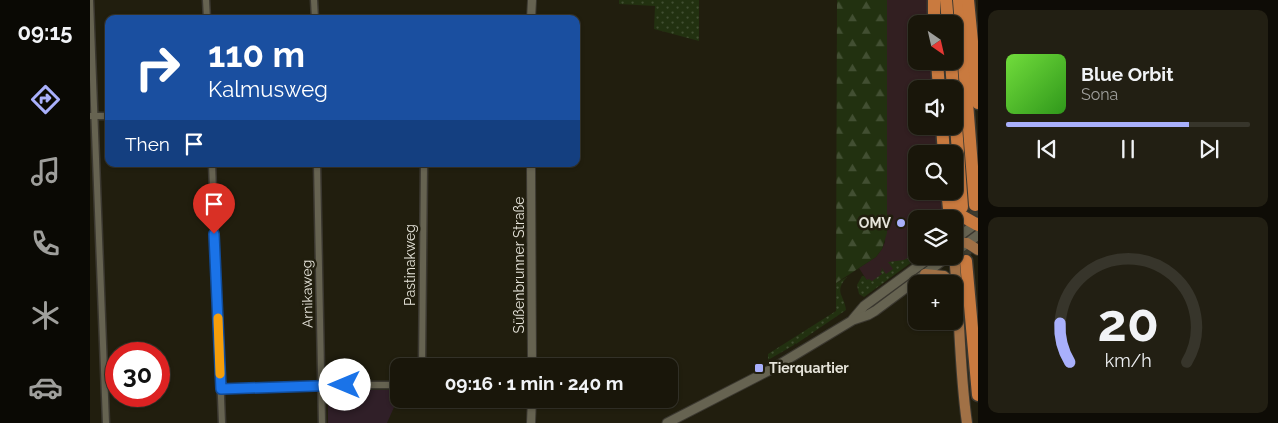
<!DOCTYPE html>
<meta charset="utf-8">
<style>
body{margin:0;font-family:Raleway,sans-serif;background:#221f13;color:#f1f3f6;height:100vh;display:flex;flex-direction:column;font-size:19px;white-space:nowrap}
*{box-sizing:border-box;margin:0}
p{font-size:16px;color:#9f9f9c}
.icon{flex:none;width:28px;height:28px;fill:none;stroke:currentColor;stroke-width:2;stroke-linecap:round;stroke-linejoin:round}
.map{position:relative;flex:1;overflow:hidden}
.details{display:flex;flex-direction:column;gap:10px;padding:10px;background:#0e0c06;width:300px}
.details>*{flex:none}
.guide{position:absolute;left:15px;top:15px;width:475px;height:152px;border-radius:10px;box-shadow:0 1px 4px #0004,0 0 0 1px #37352b;background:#1a4fa0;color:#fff;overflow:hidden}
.needle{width:32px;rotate:146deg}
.tools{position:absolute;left:818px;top:15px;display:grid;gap:10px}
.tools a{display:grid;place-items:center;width:55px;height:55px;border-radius:10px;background:#19160a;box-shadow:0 1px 4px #0004,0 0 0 1px #37352b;font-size:25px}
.speed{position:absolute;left:15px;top:342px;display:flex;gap:10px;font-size:25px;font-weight:700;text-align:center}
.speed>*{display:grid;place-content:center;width:65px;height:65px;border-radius:50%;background:#19160a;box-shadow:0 1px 4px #0004,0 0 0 1px #37352b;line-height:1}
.speed .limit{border:8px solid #d22;background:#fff;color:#111}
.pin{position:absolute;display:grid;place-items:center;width:42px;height:42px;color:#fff;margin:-51px -21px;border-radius:50% 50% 50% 0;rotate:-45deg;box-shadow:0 0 5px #0007}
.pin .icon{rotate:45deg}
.me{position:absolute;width:55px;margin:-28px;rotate:270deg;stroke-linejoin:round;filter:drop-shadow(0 0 4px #0008)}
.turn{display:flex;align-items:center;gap:18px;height:105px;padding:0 20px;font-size:22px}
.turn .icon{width:65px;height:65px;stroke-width:2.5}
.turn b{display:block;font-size:35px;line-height:42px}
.then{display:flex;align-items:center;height:48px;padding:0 20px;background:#0003;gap:10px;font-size:19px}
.details .widget{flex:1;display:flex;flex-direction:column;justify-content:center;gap:8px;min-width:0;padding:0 18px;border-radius:10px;background:#221f13}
.details .dial{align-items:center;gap:0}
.dial svg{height:130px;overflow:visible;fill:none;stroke:#37352b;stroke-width:7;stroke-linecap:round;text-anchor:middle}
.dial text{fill:#f1f3f6;stroke:none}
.song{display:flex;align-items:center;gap:15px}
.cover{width:60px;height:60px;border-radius:8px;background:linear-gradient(135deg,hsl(100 70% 55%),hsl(110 70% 35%))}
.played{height:5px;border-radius:2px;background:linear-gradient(90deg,#a9b0fc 75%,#37352b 75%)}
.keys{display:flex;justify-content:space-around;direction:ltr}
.trip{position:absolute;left:300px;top:358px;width:288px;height:50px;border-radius:10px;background:#19160a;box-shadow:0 1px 4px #0004,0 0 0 1px #37352b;font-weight:700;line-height:50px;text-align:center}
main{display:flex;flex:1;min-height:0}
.menu{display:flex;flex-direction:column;width:90px;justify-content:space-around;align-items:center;background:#0a0904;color:#9f9f9c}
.menu .icon{width:35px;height:35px}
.menu .on{color:#a9b0fc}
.menu b{font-size:22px;color:#f1f3f6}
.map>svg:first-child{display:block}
</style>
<main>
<nav class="menu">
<b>09:15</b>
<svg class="icon on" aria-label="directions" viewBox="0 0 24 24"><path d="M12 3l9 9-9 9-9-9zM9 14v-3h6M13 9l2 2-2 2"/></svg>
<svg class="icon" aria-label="music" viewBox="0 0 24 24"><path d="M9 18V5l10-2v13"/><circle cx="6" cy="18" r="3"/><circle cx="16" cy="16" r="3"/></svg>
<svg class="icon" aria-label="phone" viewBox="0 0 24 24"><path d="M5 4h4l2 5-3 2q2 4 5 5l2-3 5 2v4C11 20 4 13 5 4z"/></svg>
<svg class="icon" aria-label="climate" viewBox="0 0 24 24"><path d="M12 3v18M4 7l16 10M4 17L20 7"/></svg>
<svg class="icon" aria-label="car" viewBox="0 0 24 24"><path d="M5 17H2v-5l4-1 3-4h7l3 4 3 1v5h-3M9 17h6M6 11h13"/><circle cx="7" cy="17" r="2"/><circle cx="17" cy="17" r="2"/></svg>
</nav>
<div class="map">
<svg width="888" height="423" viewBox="0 0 888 423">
<defs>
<pattern id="grass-dots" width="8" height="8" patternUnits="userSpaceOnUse" patternTransform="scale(1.25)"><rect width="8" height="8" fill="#223110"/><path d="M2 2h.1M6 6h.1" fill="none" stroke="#424f32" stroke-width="1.8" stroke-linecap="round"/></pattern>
<pattern id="forest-firs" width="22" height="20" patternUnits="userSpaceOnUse" patternTransform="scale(1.25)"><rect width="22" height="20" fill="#223110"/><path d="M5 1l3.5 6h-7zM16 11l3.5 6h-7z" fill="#424f32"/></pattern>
</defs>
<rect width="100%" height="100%" fill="#211e0e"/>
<!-- commercial -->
<path fill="#321f21" d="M797,0H841L839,24H826V61H841V89H826V126H842L847,135L849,154H826V191H852L854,219H826V256H828L783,290L769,268L786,257L792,249L795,242Z"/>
<!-- education -->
<path fill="#301f28" d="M242,390H309V396L297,423H238V393Z"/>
<!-- grass -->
<g fill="url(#grass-dots)">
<path d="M529,0H609V41L564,29L565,6L529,4Z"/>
<path d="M826,253V256H828L826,259L774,297L769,294L767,285L772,276H774L777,280L779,279L782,281L792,274L790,272L792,270L791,267L796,274L803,269L798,262L814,260Z"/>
<path d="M757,277C743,292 755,296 756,310L706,344L705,343L704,345L678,360V354L746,311V283Z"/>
</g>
<!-- forest -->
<path fill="url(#forest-firs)" d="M747,0H797V233L792,249L786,257L746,283Z"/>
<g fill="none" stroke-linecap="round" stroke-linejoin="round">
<!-- motorway-tunnel -->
<g stroke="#3f3c2d" stroke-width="12" stroke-dasharray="12 6" stroke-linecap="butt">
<path d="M885,205L888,250"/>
<path d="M872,207L876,261"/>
</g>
<!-- minor casing -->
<g stroke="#3b3830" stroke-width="9">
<g id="minor">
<path d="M0,0L16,423"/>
<path d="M116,0L117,19"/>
<path d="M224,0L225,19"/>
<path d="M0,116H19"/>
<path d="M122,164L132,423"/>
<path d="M227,164L232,423"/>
<path d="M332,366L334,164"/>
<path d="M131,389L232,385H309"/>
</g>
</g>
<!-- tertiary casing -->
<g stroke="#3b3830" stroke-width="10">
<g id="tertiary">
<path d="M441,19L442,0"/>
<path d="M441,164L442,366"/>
<path d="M441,423L442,399"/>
</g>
</g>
<!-- secondary casing -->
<g stroke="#3b3830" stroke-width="11">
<g id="secondary">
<path d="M864,240L888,222"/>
<path d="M864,253L888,235"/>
<path d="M763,319L774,306L842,256"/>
<path d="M577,423L680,370L763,320L778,315L785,311L859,256"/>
</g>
</g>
<!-- primary casing -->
<g stroke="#3b3830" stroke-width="12">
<g id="primary">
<path d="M864,242L877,243L888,250"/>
<path d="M864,256C870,312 869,368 877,423"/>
<path d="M835,274L854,276L867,287"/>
</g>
</g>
<!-- motorway casing -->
<g stroke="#3b3830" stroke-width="15">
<g id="motorway">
<path d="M844,0V24"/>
<path d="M856,0L858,24"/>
<path d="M869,0L885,205"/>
<path d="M878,0L888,103"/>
<path d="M847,61L849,89"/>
<path d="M861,61L863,89"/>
<path d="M864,98L872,207"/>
<path d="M852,126L854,154"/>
<path d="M858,199L870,215L888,225"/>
<path d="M858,199L860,219"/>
<path d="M876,261L888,395"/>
</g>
</g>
<!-- minor -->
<use href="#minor" stroke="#666351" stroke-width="6"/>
<!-- tertiary -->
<use href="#tertiary" stroke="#666351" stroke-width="8"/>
<!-- secondary -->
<use href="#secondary" stroke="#666351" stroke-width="9"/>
<!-- primary -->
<use href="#primary" stroke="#a17146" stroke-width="10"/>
<!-- motorway -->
<use href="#motorway" stroke="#c97a3f" stroke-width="12"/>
</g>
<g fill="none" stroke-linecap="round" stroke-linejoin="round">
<!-- route casing -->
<g stroke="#114b97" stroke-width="12">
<path id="route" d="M124,234L131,389L255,385"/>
</g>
<!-- route -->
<use href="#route" stroke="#1a73e8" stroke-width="9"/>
<!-- slow -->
<path stroke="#f59e0b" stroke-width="9" d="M128,318L130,374"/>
</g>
<!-- markers -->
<g fill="#a9b0fc" stroke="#211e0e" stroke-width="2">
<circle cx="811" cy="223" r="5"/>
<rect x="664" y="363" width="10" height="10" rx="2.5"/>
</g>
<g text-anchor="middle" stroke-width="5" stroke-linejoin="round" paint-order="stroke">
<!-- poi labels -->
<g font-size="14" font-weight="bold" fill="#e6e4da" stroke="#211e0e" text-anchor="end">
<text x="801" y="228">OMV</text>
<text x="679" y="373" text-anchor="start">Tierquartier</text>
</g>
<!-- street labels -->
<g font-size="14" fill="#e6e4da" stroke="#211e0e">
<text transform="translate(320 265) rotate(-90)" y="5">Pastinakweg</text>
<text transform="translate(429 265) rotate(-90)" y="5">Süßenbrunner Straße</text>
<text transform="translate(217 294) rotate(-91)" y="5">Arnikaweg</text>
</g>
</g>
</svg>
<div class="tools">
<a><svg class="needle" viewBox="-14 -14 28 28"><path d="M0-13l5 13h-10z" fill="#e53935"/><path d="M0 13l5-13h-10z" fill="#9f9f9c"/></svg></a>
<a><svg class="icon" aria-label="sound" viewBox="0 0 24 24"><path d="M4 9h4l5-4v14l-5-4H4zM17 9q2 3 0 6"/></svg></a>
<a><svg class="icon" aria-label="search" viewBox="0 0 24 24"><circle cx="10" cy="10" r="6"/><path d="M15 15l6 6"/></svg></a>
<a><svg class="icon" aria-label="layers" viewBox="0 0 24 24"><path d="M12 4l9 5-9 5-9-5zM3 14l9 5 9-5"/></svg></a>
<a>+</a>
</div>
<div class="speed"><div class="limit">30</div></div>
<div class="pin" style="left:124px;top:234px;background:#d93025"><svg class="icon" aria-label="arrive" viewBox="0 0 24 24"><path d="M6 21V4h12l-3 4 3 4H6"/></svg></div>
<svg class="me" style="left:255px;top:385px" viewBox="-20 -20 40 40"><circle r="19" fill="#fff"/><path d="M0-13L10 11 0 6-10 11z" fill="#1a73e8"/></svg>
<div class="trip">09:16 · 1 min · 240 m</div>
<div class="guide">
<div class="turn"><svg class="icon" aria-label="right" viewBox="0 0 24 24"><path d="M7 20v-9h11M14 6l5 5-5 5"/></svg><div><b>110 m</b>Kalmusweg</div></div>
<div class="then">Then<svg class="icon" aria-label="arrive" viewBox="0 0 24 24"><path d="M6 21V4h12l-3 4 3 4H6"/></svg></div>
</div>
</div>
<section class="details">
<div class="widget">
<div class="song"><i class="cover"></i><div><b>Blue Orbit</b><p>Sona</p></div></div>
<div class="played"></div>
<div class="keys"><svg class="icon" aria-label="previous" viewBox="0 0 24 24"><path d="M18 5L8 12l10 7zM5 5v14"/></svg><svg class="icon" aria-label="pause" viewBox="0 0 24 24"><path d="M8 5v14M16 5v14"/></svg><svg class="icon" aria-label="next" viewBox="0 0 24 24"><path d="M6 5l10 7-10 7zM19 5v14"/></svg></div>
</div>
<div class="widget dial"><svg viewBox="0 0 100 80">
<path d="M14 69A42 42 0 1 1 86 69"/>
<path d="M14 69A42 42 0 0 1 8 45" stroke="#a9b0fc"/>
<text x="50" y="56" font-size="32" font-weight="700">20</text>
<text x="50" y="72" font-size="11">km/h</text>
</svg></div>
</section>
</main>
